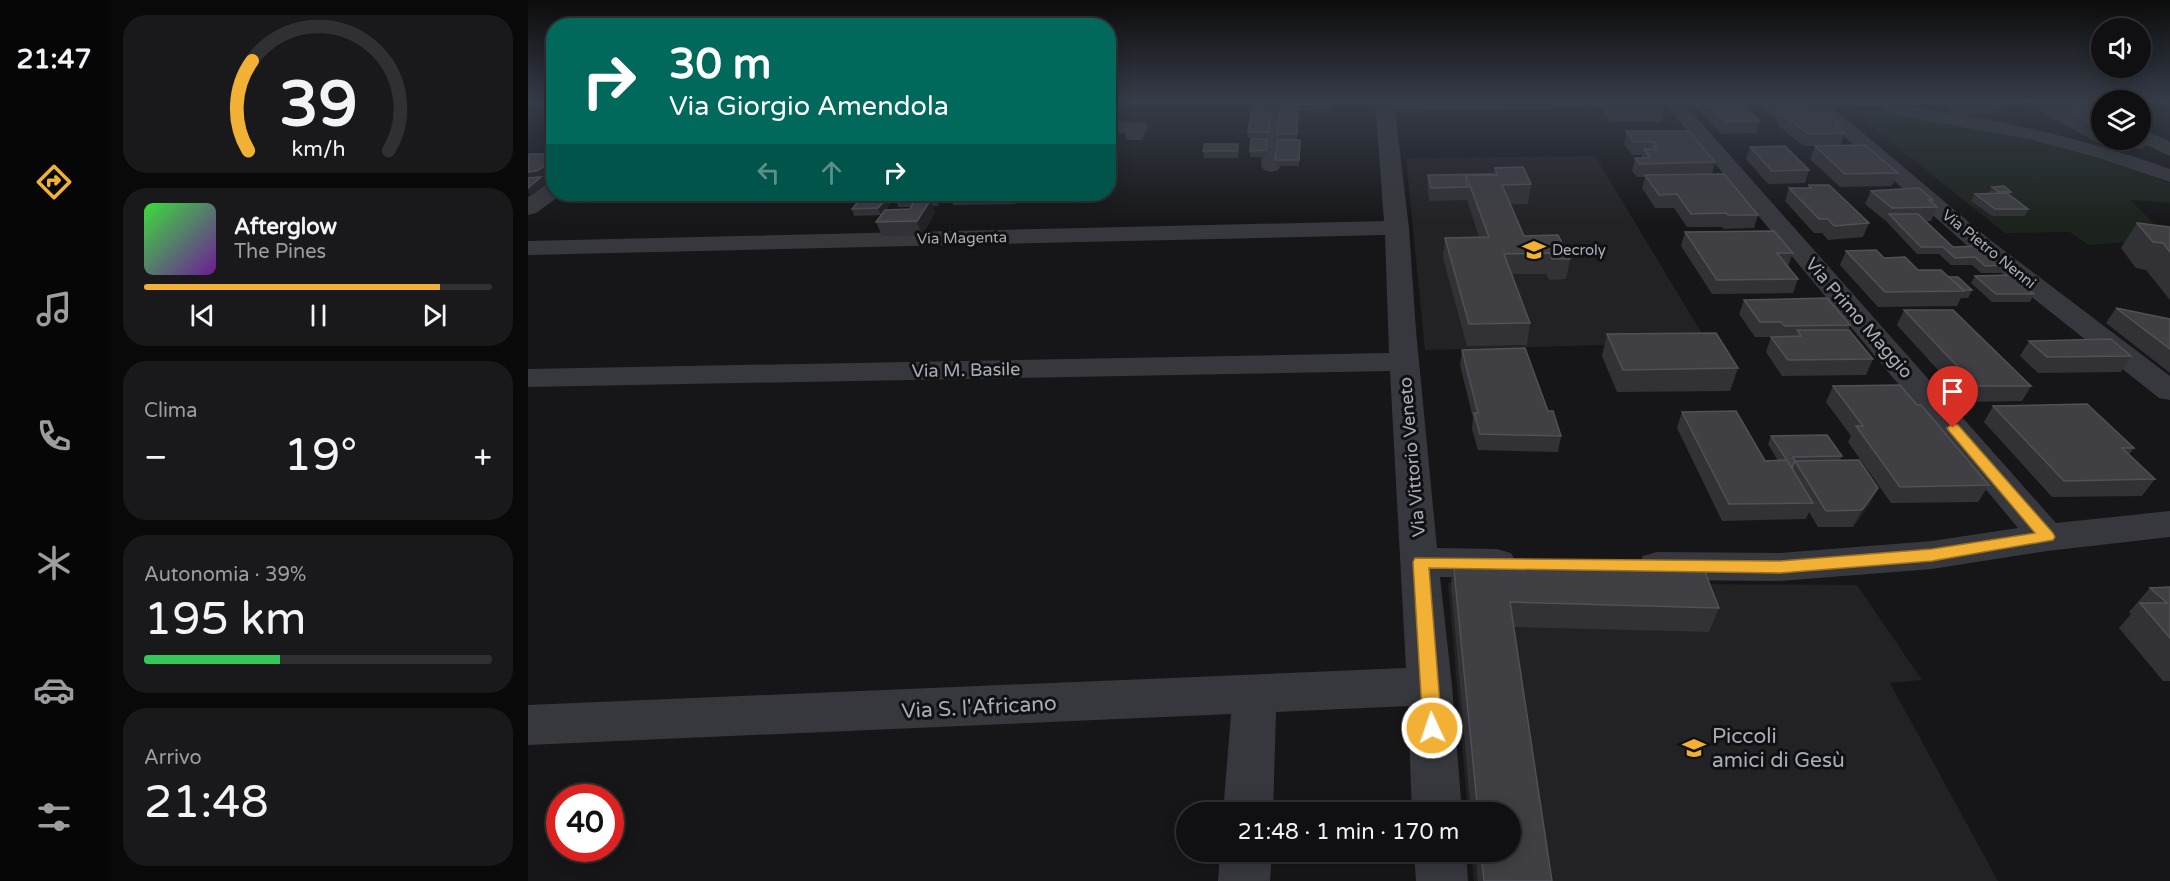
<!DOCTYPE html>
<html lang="it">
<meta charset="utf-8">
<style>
body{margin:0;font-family:"Varela Round",sans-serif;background:#19191b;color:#f1f3f6;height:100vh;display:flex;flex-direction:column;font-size:22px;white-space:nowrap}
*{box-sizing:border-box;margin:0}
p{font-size:20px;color:#9c9d9f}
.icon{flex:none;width:33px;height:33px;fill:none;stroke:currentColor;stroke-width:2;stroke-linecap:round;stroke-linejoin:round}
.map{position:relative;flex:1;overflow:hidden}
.sheet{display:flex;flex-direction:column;gap:15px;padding:15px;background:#09090a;width:420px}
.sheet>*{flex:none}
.guide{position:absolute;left:18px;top:18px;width:570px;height:183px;border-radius:24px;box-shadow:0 3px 15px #0003,0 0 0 2px #303032;background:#00695c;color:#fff;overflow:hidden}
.fabs{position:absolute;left:1563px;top:18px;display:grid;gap:12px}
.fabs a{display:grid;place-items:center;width:60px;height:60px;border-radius:50%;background:#101012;box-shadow:0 3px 15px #0003,0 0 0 2px #303032;font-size:30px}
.speed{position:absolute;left:18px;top:784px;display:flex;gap:12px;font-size:30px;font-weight:700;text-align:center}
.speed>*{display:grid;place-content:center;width:78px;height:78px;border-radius:50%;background:#101012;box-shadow:0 3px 15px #0003,0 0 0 2px #303032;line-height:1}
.speed .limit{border:9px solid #d22;background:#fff;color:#111}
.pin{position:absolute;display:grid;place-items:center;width:51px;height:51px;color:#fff;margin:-62px -26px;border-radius:50% 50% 50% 0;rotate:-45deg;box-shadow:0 0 6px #0007}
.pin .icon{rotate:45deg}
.me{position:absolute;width:66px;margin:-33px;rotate:357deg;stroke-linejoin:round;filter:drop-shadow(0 0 4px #0008)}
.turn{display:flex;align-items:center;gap:21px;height:126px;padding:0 24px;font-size:27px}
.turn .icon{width:78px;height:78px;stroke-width:2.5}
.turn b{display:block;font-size:42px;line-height:51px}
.lanes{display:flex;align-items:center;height:57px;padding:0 24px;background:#0003;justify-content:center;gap:30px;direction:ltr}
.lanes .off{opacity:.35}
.big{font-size:45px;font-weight:600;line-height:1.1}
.sheet .card{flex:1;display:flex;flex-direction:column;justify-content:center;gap:9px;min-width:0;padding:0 21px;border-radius:24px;background:#19191b}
.sheet .dial{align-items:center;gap:0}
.dial svg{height:156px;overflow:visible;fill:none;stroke:#303032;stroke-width:7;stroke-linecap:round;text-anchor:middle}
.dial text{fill:#f1f3f6;stroke:none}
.song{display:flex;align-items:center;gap:18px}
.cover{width:72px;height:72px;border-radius:9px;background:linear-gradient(135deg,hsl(120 70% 55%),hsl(280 70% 35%))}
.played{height:6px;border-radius:3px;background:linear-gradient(90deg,#f2b134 85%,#303032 85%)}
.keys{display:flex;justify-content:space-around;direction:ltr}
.heat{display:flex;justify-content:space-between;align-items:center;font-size:33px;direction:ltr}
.charge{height:9px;border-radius:4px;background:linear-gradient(90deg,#34c759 39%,#303032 0)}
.trip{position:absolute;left:648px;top:802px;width:345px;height:60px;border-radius:30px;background:#101012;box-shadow:0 3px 15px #0003,0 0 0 2px #303032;font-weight:600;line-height:60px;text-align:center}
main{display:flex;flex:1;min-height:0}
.tabs{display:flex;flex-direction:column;width:108px;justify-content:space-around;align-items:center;background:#060607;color:#9c9d9f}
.tabs .icon{width:42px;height:42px}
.tabs .on{color:#f2b134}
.tabs b{font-size:27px;color:#f1f3f6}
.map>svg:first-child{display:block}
</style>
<main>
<nav class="tabs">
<b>21:47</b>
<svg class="icon on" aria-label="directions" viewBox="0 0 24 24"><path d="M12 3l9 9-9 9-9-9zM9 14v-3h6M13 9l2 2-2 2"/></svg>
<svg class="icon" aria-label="music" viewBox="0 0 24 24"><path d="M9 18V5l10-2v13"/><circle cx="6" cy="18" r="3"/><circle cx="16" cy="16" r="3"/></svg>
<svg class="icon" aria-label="phone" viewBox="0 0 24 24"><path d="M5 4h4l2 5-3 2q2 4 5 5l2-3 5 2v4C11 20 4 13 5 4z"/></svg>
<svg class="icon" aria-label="climate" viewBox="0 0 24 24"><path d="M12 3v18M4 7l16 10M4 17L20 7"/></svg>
<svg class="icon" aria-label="car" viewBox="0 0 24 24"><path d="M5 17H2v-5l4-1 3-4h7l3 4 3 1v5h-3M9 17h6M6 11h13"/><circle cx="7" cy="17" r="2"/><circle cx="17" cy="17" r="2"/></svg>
<svg class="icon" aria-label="filters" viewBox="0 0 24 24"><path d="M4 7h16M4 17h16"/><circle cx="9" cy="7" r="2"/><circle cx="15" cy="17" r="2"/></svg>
</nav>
<section class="sheet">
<div class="card dial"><svg viewBox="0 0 100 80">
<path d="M14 69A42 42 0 1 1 86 69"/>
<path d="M14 69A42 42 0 0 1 16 23" stroke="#f2b134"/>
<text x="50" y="56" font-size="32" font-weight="700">39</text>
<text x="50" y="72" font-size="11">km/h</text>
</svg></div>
<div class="card">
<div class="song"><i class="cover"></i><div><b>Afterglow</b><p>The Pines</p></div></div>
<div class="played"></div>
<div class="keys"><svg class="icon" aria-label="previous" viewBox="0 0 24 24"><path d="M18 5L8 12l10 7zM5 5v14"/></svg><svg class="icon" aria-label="pause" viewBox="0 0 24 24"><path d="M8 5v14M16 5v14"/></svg><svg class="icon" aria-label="next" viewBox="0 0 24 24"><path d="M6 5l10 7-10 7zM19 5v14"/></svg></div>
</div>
<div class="card"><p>Clima</p>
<div class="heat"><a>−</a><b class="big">19°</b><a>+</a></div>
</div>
<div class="card"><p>Autonomia · 39%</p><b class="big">195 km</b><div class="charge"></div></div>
<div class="card"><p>Arrivo</p><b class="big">21:48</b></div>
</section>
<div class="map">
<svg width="1642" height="881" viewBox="0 0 1642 881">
<rect width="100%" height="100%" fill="#161618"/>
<!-- built -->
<g fill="#222225">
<path d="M1067,156L1179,342L897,350L878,158Z"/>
<path d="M920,583L1329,585L1394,680L1362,683L1470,881H946L943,852H982V813H940Z"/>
</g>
<!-- green -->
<path fill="#1c231d" d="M1319,107C1429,119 1535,144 1639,182L1642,183V203L1602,200L1641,239L1561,245L1541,232L1477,233Z"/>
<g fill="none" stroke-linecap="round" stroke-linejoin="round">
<!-- minor -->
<g fill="#37383d" fill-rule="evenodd">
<path d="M740,100H758L753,166L750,170L743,172L736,170L733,166Z"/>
<path d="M847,100L1128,102L1125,106L1119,107L867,111L881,228L888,331L909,548L969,549L983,553L988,563L983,573L969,577H912L924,686L934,813H884L880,706L748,712L745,813H695L703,714L0,745V705L878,668L862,371L0,387V369L861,353L857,235L0,255V241L856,221Z"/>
<path d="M1134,100H1153L1528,523L1642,511V537L1519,551L1404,569L1252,581L1129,580L1115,576L1110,566L1115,556L1129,552L1252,553L1404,541L1490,528Z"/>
<path d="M1160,100H1400L1391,105L1378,106C1468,119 1556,138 1642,169V182L1567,157L1504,140L1358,113L1355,109L1357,106H1303L1461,239L1642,376V400L1631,398L1443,249L1282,106L1168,107L1162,106Z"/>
<path d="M580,121L617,123L620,127L614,140H600L597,136L598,133H580Z"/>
<path d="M1612,128L1642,142V156L1608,140H1612Z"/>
<path d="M26,183V194H34L8,213L0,215V197L18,184Z"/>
<path d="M692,852H744L742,881H690Z"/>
<path d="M886,852H938L940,881H888Z"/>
</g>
</g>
<!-- wall -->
<g fill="#323236">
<path d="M580,100H645L644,101L590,103L588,108L591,114L587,124H580Z"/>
<path d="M744,100L741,138H720V132Z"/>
<path d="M754,100H787L777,102L792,100H848L805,101L806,110L770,111L769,140H750L749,134Z"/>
<path d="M1076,100H1129L1136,110L1133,122H1082L1074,110Z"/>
<path d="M1173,100H1210L1232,121L1228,133L1193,134L1170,109Z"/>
<path d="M1417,100H1471L1475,103L1469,114L1429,115L1415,105Z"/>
<path d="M1501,100H1553L1574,111V140H1612V131L1622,136L1615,149H1581L1499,104Z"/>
<path d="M1566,100H1619L1617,104H1612V100H1574V104Z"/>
<path d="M1234,102L1287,113L1314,126L1313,130L1317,133L1312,146L1370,173L1364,186L1312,187L1282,159L1287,146H1276L1249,125L1250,122L1233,108Z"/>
<path d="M1098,131L1187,162L1184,174L1230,215L1226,228L1196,229L1194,227H1159L1146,208H1127L1114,188L1117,177H1109L1104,171L1107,158H1114V155H1104L1096,144Z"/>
<path d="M772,140L771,166H748L747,160Z"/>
<path d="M710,144L711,150L710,158H676L675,151Z"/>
<path d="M739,145L738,157H722V151Z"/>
<path d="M1222,147L1281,170L1277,183L1240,184L1218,159Z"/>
<path d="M967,168L1003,184L1000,204H982L996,236L1042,259L1038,279L1021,280L1018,274H984L1002,323L999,345L939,346L915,258L917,238L951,237L939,200L902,201L899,188L900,175L966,174Z"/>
<path d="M1281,185L1341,223L1335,237L1300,240L1294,233H1286L1257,201L1261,188H1280Z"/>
<path d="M1464,187L1483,192L1482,195L1500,209L1497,216H1464L1443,201L1447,194L1461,193Z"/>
<path d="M1343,191L1405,200L1404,203L1409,207L1403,221H1397L1425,247L1477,265L1473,273H1453L1444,265H1423L1411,254H1389L1358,221L1337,204Z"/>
<path d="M331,194H364L362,196H332Z"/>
<path d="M371,194H493L487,204L425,205L423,198L426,194H415L410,206H405L407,213L394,235L354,236L348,222L353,215L326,216L324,209L360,197L362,204L358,210L382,209L383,207H370L368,200Z"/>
<path d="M1609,223L1642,227V300L1618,270L1608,268L1593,248Z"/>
<path d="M1157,232L1265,253L1260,266L1270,279L1265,293L1184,294L1153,246Z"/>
<path d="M1318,251L1356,258L1390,270L1421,277L1444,290L1440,298H1433L1429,306L1350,307L1312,265Z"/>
<path d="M1447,276L1506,294L1502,302H1464L1443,283Z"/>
<path d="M1216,300L1322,325L1320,330L1345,359L1338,375L1254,376L1238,352L1243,337H1227L1211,314Z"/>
<path d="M1588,308L1642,319V373L1578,323Z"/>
<path d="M1376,310L1503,386L1494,401L1439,402L1369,325Z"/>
<path d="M1079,334L1210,368L1202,391L1089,392L1074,356Z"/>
<path d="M1501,341L1603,356L1593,372L1510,373L1492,356Z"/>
<path d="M934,350L1020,411L1033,436L1030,452L950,450L944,429L945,418L932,365Z"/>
<path d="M1305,386L1389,405L1461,485L1450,502L1363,503L1320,442L1323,436L1298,402Z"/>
<path d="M1465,406L1606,448L1601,455L1627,479L1614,496L1524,497L1456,422Z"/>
<path d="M1154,412L1237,461H1250L1240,444L1243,436L1314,456L1312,460L1342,504L1325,527H1290L1281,512L1278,519L1194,521L1149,428Z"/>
<path d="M925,560L1191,608L1181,632L986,627L1024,881H950L947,852H982V813H943L923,584Z"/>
<path d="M1642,587V681H1635L1591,628L1603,614L1601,612L1622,588Z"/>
</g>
<!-- shaded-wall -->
<g fill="#212124">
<path d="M588,100H590V103L586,114L585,108Z"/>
<path d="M590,108L591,114L587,124L586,118Z"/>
<path d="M26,159V178L3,196L0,191V172Z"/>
<path d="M410,194H415L410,206L408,199Z"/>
<path d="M487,194H493L487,204L485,197Z"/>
<path d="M360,197L362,204L353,215L350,208Z"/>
<path d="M403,199L407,213L394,235L389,221Z"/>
<path d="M1350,488L1342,504L1325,527L1334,510Z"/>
</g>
<!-- building -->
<g fill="#3f3f44" stroke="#4f5156" stroke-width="1.5">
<path d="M580,100H588L585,108H590L586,118H580Z"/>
<path d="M726,100H744L741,132H720Z"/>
<path d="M754,100H777V102L805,100L806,104L753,105Z"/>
<path d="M1078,100H1129L1136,110H1084Z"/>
<path d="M1176,100H1210L1232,121L1196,122Z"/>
<path d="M1431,100H1471L1475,103H1434Z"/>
<path d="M1521,100H1553L1574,111V129Z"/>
<path d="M1234,102H1276L1287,113H1253L1252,116Z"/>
<path d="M752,108H770L769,134H749Z"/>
<path d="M1253,113H1299L1314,126H1308L1317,133L1280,134Z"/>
<path d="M1098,131H1161L1187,162L1111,164L1107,158H1122L1116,149H1127L1125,146H1129L1126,142H1106Z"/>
<path d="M1612,131L1622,136H1612Z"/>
<path d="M723,139H739L738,150L722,151Z"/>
<path d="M750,140H772L771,160H747Z"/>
<path d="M677,144H710L709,151H675Z"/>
<path d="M1337,145L1370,173L1317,174L1287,146Z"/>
<path d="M1257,146L1281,170L1244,171L1222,147Z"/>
<path d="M0,154H26V159L9,171L0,172Z"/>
<path d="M995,167L1003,184L974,185L996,236L1030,235L1042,259H1024L1022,253L976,254L1002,323L941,324L917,238L961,237L938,175H969L967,168Z"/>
<path d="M966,174V175H938V181L940,187L903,188L900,175Z"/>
<path d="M1196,174L1230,215H1200L1198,213L1163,214L1149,194L1131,195L1117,175Z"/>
<path d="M13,177L0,188V178Z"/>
<path d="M1281,185H1301L1341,223L1306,226L1300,219H1291L1261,188H1283Z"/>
<path d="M1476,186L1483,192H1471L1464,187Z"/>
<path d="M1391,188L1405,200H1401L1409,207L1364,208L1343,191Z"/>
<path d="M1479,193L1500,209H1467L1447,194Z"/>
<path d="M371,194H410L408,199L368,200Z"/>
<path d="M426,194H487L485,197L423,198Z"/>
<path d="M360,197L350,208L324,209L333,198Z"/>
<path d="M403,199L389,221L348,222L357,210L382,209L386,200Z"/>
<path d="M1361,214H1390L1425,247L1454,246L1477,265L1457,266L1447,257L1427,258L1415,247H1393Z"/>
<path d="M1609,223L1642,227V252L1635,243L1625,242Z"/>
<path d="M1246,231L1265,253H1249L1270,279L1189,280L1157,232Z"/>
<path d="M1348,250L1356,258L1377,257L1390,270H1413L1436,291L1357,292L1318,251Z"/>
<path d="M1483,275L1506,294H1468L1447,276Z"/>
<path d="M1421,277H1430L1444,290H1436Z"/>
<path d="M1299,298L1322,325L1257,326L1253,322H1232L1216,300Z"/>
<path d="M1588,308L1642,319V349Z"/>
<path d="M1376,310H1425L1503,386H1448Z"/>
<path d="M1269,330H1321L1345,359L1260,360L1243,337L1273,336Z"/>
<path d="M1188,333L1210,368L1095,370L1079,334Z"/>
<path d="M1583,339L1603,356L1519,357L1501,341Z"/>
<path d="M997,348L1020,411H1025L1033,436L952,434L946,413H950L934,350Z"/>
<path d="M1372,385L1389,405H1393L1461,485L1372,487L1328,426H1335L1305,386Z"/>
<path d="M1559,404L1606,448H1594L1627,479L1536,481L1465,406Z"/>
<path d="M1208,411L1237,461L1259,460L1285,503L1201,504L1154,412Z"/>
<path d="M1299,435L1314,456L1265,457L1267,461L1264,468L1243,436Z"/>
<path d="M1331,460L1350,488L1334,510L1298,511L1267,461Z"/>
<path d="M925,560L1173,562L1191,608L982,602L1024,881H956L953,852H982V813H950Z"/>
<path d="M1642,587V638L1612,603H1639L1622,588Z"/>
</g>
<!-- sky -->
<linearGradient id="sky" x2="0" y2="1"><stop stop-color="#0c0c0d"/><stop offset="0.45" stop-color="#363c48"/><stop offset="1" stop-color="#363c48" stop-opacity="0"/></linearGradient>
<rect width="1642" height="224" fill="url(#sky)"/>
<!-- route -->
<path fill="#f2b134" stroke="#9d7322" stroke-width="1.5" d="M1425,424L1430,425L1525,533L1527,537L1525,540L1404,561L1252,573L901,568L914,728L911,734L904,737L898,734L895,728L885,562L887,558L1252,561L1404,549L1507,533L1421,431L1419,428Z"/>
<!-- icons -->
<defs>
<g id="school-bare" transform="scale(1.8)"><path d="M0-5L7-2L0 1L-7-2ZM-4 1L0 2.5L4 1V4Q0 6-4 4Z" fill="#f2b134" stroke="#111113" stroke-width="2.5" paint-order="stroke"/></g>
</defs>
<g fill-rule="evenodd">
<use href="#school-bare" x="1006" y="250"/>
<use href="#school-bare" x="1166" y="748"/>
</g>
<g text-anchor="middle" stroke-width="6" stroke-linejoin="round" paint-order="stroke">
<!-- far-street labels -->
<g font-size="15" fill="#a8adb8" stroke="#111113">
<text transform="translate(434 238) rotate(-1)" y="5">Via Magenta</text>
<text transform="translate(1461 249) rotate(39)" y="5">Via Pietro Nenni</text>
</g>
<!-- far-poi labels -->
<g font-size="15" fill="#a8adb8" stroke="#111113" text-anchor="start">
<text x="1024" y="255">Decroly</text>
</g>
<!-- street labels -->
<g font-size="18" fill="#a8adb8" stroke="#111113">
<text transform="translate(1331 318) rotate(49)" y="6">Via Primo Maggio</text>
<text transform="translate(438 370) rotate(-1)" y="6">Via M. Basile</text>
<text transform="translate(884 457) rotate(-95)" y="6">Via Vittorio Veneto</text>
</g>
<!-- near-street labels -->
<g font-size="21" fill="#a8adb8" stroke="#111113">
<text transform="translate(451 707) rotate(-3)" y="7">Via S. l'Africano</text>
</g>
<!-- near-poi labels -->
<g font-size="21" fill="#a8adb8" stroke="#111113" text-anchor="start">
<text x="1184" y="743">Piccoli<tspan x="1184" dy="24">amici di Gesù</tspan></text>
</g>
</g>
</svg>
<div class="fabs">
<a><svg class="icon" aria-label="sound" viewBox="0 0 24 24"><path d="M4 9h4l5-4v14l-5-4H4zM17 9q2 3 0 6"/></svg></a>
<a><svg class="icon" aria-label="layers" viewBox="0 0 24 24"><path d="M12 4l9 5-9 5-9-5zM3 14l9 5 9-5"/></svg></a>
</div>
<div class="speed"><div class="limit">40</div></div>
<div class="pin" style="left:1425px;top:428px;background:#d93025"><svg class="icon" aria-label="arrive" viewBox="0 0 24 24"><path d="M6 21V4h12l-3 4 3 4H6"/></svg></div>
<svg class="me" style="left:904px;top:728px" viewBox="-20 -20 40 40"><circle r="17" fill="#f2b134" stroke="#fff" stroke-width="3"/><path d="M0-11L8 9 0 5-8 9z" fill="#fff"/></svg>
<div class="trip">21:48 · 1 min · 170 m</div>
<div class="guide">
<div class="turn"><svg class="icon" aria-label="right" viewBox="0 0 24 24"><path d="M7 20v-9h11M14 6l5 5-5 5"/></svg><div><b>30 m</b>Via Giorgio Amendola</div></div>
<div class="lanes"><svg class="icon off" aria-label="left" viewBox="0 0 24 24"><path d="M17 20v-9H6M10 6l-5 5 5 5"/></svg><svg class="icon off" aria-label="ahead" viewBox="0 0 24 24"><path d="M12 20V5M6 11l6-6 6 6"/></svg><svg class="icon" aria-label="right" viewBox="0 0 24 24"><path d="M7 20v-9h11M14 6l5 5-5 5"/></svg></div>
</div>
</div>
</main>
